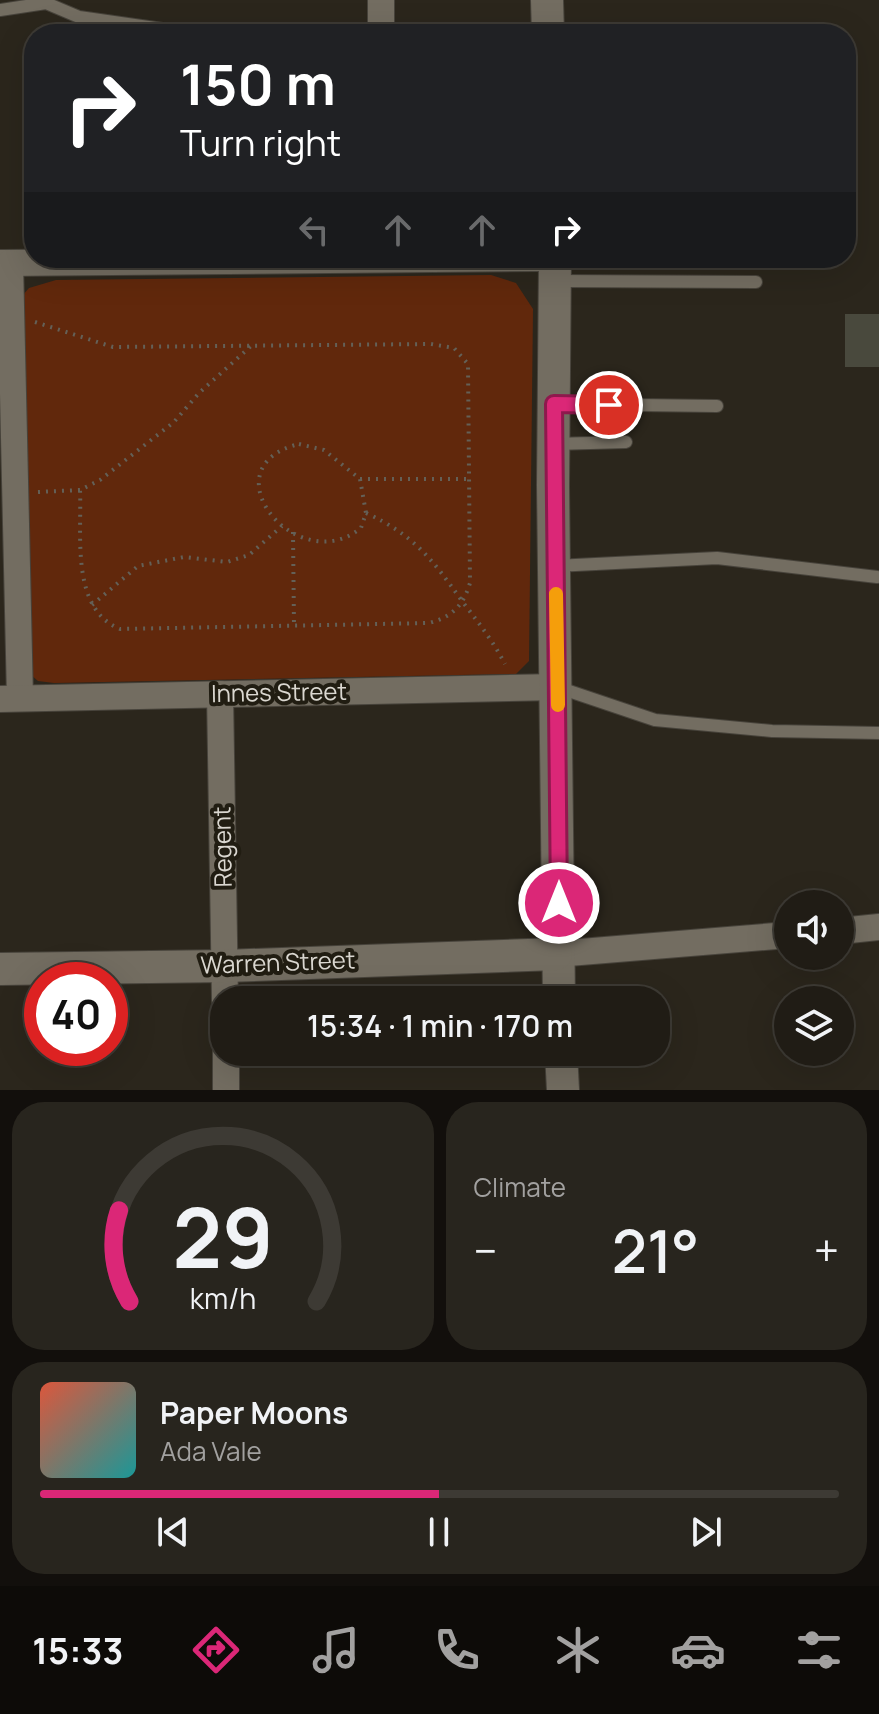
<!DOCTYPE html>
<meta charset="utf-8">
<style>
body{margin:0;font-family:Manrope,sans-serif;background:#28251e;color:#f1f3f6;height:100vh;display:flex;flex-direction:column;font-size:30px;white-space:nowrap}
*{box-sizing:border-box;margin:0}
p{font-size:26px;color:#a2a1a0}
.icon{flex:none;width:44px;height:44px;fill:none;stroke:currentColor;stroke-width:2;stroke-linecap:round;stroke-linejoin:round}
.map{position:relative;height:1090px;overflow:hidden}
.sheet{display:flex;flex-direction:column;gap:12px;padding:12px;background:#120f0c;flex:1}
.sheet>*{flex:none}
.hud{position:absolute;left:24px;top:24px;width:832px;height:244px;border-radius:32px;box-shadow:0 8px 32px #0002,0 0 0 2px #3d3a34;background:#202124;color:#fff;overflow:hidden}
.tools{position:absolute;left:774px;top:890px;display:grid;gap:16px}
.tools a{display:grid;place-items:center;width:80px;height:80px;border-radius:50%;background:#201c15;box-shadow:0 8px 32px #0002,0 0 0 2px #3d3a34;font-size:40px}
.speed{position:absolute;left:24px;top:962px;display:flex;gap:16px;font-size:40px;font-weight:700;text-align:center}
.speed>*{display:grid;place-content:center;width:104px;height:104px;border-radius:50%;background:#201c15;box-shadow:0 8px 32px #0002,0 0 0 2px #3d3a34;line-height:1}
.speed .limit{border:12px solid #d22;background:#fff;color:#111}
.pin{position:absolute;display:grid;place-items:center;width:68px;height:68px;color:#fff;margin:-34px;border:4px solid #fff;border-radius:50%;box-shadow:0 2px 8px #0007}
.me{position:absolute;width:88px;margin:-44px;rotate:0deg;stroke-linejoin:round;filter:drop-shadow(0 0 6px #0008)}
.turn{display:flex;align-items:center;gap:28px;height:168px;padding:0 24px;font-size:36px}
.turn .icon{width:104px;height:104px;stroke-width:2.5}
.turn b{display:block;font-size:56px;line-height:68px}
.lanes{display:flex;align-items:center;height:76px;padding:0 24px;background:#0003;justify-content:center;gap:40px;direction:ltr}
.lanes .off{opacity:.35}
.big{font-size:60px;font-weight:600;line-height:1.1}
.sheet .card{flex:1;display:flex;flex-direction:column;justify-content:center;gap:12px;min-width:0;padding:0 28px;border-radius:32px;background:#28251e}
.sheet .dial{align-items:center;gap:0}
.dial svg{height:208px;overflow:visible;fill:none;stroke:#3d3a34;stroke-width:7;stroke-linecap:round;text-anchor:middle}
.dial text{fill:#f1f3f6;stroke:none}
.song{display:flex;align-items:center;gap:24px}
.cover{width:96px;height:96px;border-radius:12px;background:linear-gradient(135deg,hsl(10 70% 55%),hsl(180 70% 35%))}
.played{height:8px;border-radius:4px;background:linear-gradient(90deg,#db2777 50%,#3d3a34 50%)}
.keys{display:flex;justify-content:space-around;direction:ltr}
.heat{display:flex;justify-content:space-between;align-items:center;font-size:44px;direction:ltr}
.sheet .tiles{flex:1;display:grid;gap:12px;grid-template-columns:1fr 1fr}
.card:last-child{grid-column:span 2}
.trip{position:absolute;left:210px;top:986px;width:460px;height:80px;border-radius:32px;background:#201c15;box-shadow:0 8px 32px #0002,0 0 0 2px #3d3a34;font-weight:600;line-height:80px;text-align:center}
.tabs{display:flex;height:128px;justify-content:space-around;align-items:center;background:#0d0b08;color:#a2a1a0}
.tabs .icon{width:56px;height:56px}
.tabs .current{color:#db2777}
.tabs b{font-size:36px;color:#f1f3f6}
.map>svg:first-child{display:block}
</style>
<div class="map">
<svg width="879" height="1090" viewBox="0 0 879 1090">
<rect width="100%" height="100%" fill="#2b261c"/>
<!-- green -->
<path fill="#61280c" d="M491,275L516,283L533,309L529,661L516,674L54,683L38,681L31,675L22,296L29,288L56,280Z"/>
<!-- building -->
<rect fill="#49493d" x="845" y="314" width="34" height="53"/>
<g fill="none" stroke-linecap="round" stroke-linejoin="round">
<!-- service casing -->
<g stroke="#47433b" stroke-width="14">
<g id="service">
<path d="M0,10L46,3L79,17L197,34"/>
<path d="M556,281L756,282"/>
<path d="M554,404L717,406"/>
<path d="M554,444L626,442"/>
<path d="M555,566L717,558L877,577"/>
<path d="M557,687L655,720L772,731L879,733"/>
</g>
</g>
<!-- minor casing -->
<g stroke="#47433b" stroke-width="28">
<g id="minor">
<path d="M381,0V23"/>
<path d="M0,263L542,258"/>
<path d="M10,263L20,698"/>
<path d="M220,694L225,1000"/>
<path d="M0,699L557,687"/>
<path d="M840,931L879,927"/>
<path d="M556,954L788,935"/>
<path d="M226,1052V1090"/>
</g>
</g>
<!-- tertiary casing -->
<g stroke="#47433b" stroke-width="34">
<g id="tertiary">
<path d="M547,0L548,34"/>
<path d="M555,258L553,485L559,1000"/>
<path d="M0,969L225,966L556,954"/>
<path d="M561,1052L563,1090"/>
</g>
</g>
<!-- path -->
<g stroke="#646057" stroke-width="4" stroke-dasharray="2 6" stroke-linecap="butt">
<path d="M35,322L113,347L431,344L454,348L468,364L470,583C463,606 452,617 429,623L120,629C70,609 82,534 80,490"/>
<path d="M299,444L324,450L360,479L366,513L361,528C297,580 205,467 299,444Z"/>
<path d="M360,479H469"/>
<path d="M38,492L80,490L100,480L174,422L199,393L251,346"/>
<path d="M366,513C414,535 432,559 462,601C478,622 493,641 505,664"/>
<path d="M293,532L294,626"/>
<path d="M92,605L138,566L184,557L227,562L249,555L282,526"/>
</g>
<!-- service -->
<use href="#service" stroke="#736d61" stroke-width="12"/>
<!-- minor -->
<use href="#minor" stroke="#736d61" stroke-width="26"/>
<!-- tertiary -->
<use href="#tertiary" stroke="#736d61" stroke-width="32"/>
</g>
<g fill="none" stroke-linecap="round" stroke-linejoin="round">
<!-- route casing -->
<g stroke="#8e194d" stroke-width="20">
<path id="route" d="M559,903L554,404L609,405"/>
</g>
<!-- route -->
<use href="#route" stroke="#db2777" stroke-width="14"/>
<!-- slow -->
<path stroke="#f59e0b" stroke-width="14" d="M556,594L558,705"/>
</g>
<g text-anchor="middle" stroke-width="8" stroke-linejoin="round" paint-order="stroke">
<!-- street labels -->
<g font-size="24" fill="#dad7d0" stroke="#211d12">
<text transform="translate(279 693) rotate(-1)" y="8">Innes Street</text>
<text transform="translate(223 847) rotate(-91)" y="8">Regent</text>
<text transform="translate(278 963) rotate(-2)" y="8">Warren Street</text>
</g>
</g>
</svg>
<div class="tools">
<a><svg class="icon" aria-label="sound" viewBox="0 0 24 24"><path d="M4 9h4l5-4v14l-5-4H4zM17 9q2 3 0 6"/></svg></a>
<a><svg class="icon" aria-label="layers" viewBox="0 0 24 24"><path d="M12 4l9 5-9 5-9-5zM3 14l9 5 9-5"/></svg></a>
</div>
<div class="speed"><div class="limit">40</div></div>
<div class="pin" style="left:609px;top:405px;background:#d93025"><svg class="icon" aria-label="arrive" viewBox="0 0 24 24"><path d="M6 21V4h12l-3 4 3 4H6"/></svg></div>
<svg class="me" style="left:559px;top:903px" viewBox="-20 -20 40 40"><circle r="17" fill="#db2777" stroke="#fff" stroke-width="3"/><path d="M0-11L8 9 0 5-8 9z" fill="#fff"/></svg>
<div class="trip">15:34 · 1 min · 170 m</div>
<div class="hud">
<div class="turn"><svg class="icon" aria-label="right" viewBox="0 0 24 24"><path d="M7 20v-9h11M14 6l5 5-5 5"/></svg><div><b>150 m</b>Turn right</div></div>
<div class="lanes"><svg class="icon off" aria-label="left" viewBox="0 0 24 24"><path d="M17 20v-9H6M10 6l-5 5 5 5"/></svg><svg class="icon off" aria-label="ahead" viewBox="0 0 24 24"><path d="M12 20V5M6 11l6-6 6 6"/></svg><svg class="icon off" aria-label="ahead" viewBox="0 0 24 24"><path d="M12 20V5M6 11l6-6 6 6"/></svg><svg class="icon" aria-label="right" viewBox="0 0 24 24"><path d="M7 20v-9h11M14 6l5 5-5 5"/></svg></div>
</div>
</div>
<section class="sheet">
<div class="tiles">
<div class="card dial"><svg viewBox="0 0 100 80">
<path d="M14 69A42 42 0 1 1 86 69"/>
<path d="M14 69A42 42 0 0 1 10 34" stroke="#db2777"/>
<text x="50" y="56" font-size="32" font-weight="700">29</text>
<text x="50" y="72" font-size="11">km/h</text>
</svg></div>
<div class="card"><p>Climate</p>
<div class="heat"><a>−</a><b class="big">21°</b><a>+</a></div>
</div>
<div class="card">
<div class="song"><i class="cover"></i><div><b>Paper Moons</b><p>Ada Vale</p></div></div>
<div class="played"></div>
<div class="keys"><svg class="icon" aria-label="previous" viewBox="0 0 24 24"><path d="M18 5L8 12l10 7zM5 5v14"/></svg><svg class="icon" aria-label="pause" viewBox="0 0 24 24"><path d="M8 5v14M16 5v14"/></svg><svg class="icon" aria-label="next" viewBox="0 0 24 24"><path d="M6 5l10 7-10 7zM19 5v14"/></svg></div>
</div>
</div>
</section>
<nav class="tabs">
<b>15:33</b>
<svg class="icon current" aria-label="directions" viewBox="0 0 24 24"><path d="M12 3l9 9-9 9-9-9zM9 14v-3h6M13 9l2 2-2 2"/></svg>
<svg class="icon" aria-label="music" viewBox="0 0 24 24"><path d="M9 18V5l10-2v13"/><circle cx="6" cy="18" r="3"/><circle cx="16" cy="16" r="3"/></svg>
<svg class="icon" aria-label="phone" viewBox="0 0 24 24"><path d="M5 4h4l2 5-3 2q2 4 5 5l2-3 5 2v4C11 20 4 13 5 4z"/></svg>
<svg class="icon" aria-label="climate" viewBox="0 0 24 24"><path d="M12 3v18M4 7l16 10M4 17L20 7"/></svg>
<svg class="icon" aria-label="car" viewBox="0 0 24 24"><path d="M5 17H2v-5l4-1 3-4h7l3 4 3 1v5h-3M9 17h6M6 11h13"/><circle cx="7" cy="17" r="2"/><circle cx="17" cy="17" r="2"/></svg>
<svg class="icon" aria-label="filters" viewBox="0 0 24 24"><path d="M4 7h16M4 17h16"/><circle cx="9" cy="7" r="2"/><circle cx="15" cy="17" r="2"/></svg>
</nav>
